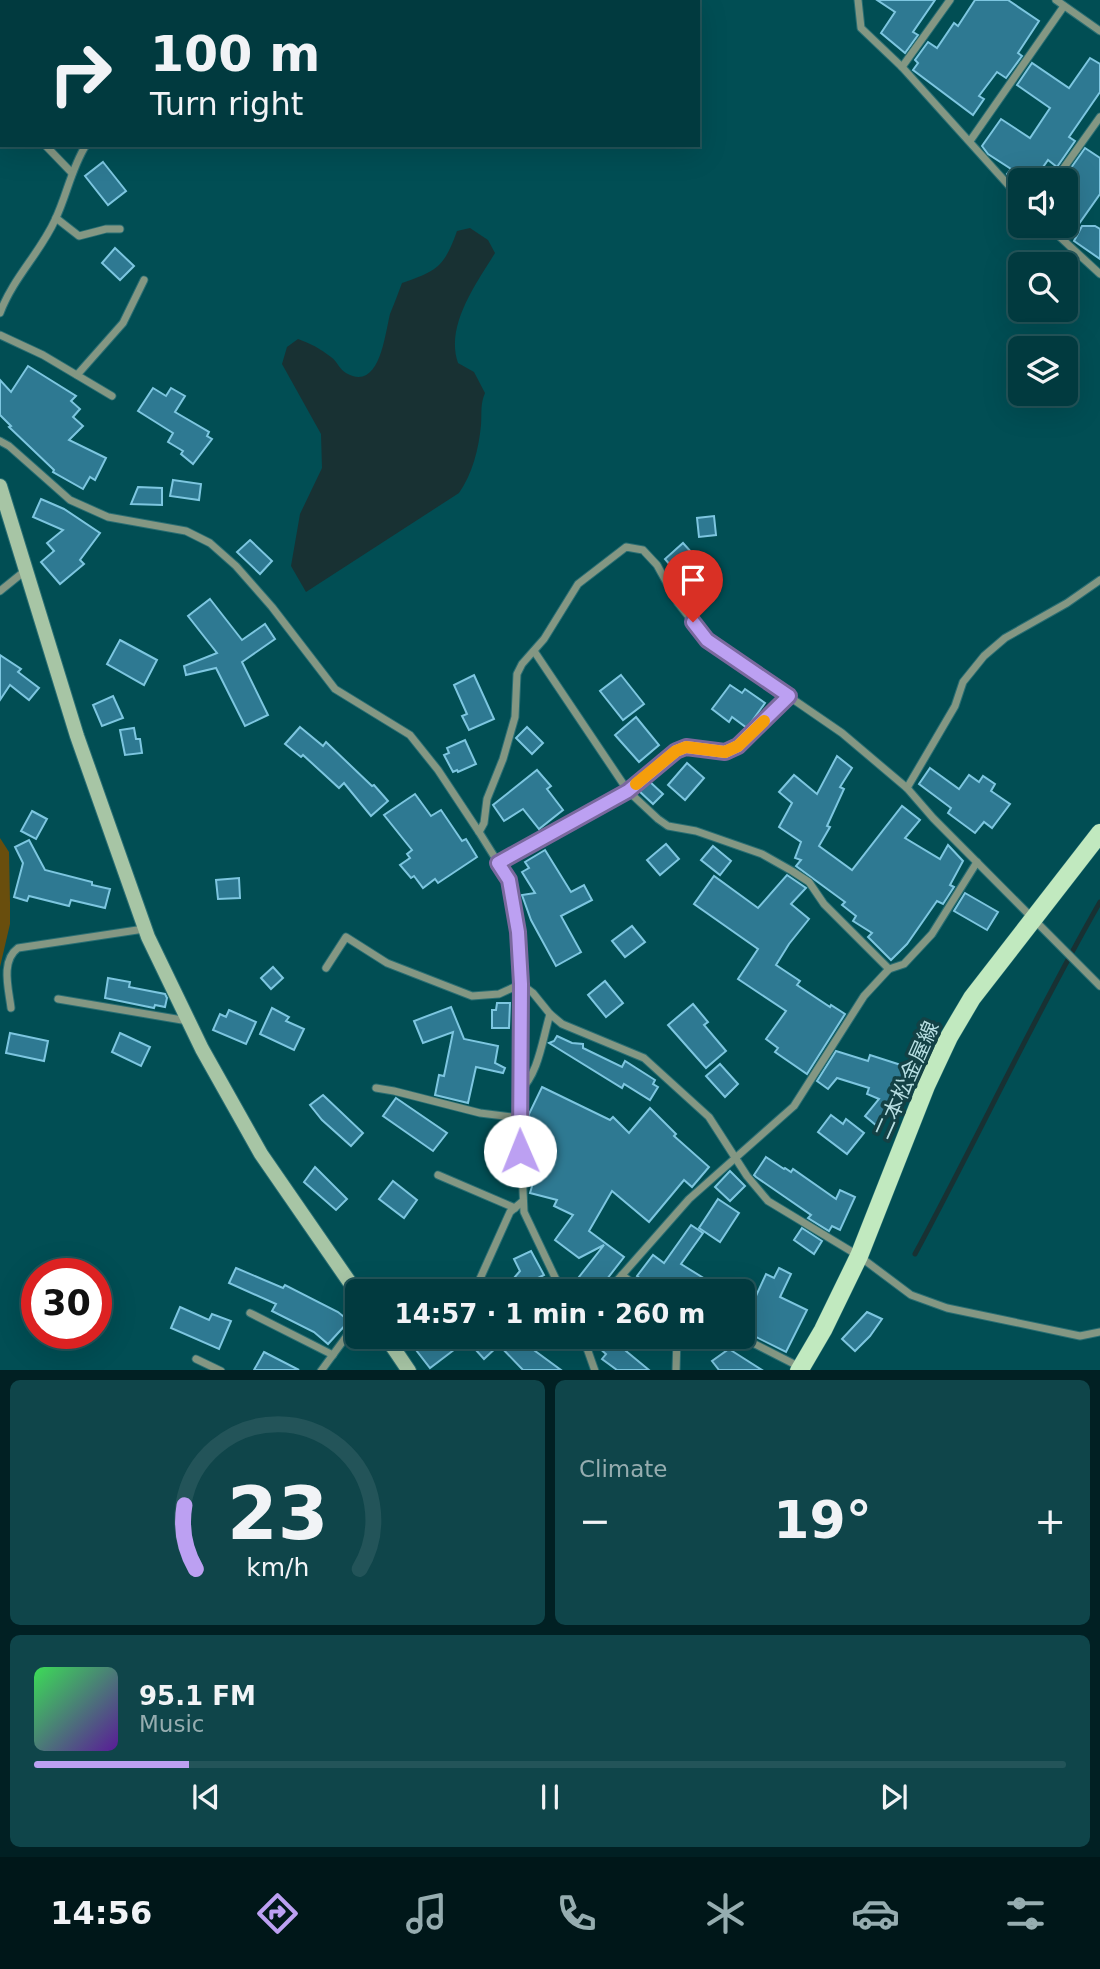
<!DOCTYPE html>
<meta charset="utf-8">
<style>
body{margin:0;font-family:"DejaVu Sans","Noto Sans JP",sans-serif;background:#0f454a;color:#f1f3f6;height:100vh;display:flex;flex-direction:column;font-size:26px;white-space:nowrap}
*{box-sizing:border-box;margin:0}
p{font-size:23px;color:#96adb0}
.icon{flex:none;width:38px;height:38px;fill:none;stroke:currentColor;stroke-width:2;stroke-linecap:round;stroke-linejoin:round}
.map{position:relative;height:1370px;overflow:hidden}
.panel{display:flex;flex-direction:column;gap:10px;padding:10px;background:#012023;flex:1}
.panel>*{flex:none}
.top-card{position:absolute;left:0px;top:0px;width:700px;height:147px;box-shadow:0 7px 28px #0002,0 0 0 2px #235459;background:#013a3f;color:#f1f3f6;overflow:hidden}
.controls{position:absolute;left:1008px;top:168px;display:grid;gap:14px}
.controls a{display:grid;place-items:center;width:70px;height:70px;border-radius:10px;background:#013a3f;box-shadow:0 7px 28px #0002,0 0 0 2px #235459;font-size:35px}
.speed{position:absolute;left:21px;top:1258px;display:flex;gap:14px;font-size:35px;font-weight:700;text-align:center}
.speed>*{display:grid;place-content:center;width:91px;height:91px;border-radius:50%;background:#013a3f;box-shadow:0 7px 28px #0002,0 0 0 2px #235459;line-height:1}
.speed .limit{border:10px solid #d22;background:#fff;color:#111}
.pin{position:absolute;display:grid;place-items:center;width:60px;height:60px;color:#fff;margin:-72px -30px;border-radius:50% 50% 50% 0;rotate:-45deg;box-shadow:0 0 7px #0007}
.pin .icon{rotate:45deg}
.me{position:absolute;width:77px;margin:-38px;rotate:359deg;stroke-linejoin:round;filter:drop-shadow(0 0 5px #0008)}
.turn{display:flex;align-items:center;gap:24px;height:147px;padding:0 35px;font-size:32px}
.turn .icon{width:91px;height:91px;stroke-width:2.5}
.turn b{display:block;font-size:49px;line-height:60px}
.big{font-size:52px;font-weight:700;line-height:1.1}
.panel .tile{flex:1;display:flex;flex-direction:column;justify-content:center;gap:10px;min-width:0;padding:0 24px;border-radius:10px;background:#0f454a}
.panel .dial{align-items:center;gap:0}
.dial svg{height:182px;overflow:visible;fill:none;stroke:#235459;stroke-width:7;stroke-linecap:round;text-anchor:middle}
.dial text{fill:#f1f3f6;stroke:none}
.song{display:flex;align-items:center;gap:21px}
.cover{width:84px;height:84px;border-radius:10px;background:linear-gradient(135deg,hsl(130 70% 55%),hsl(270 70% 35%))}
.played{height:7px;border-radius:4px;background:linear-gradient(90deg,#bca0f2 15%,#235459 15%)}
.keys{display:flex;justify-content:space-around;direction:ltr}
.heat{display:flex;justify-content:space-between;align-items:center;font-size:38px;direction:ltr}
.panel .tiles{flex:1;display:grid;gap:10px;grid-template-columns:1fr 1fr}
.tile:last-child{grid-column:span 2}
.trip{position:absolute;left:345px;top:1279px;width:410px;height:70px;border-radius:10px;background:#013a3f;box-shadow:0 7px 28px #0002,0 0 0 2px #235459;font-weight:700;line-height:70px;text-align:center}
.tab-bar{display:flex;height:112px;justify-content:space-around;align-items:center;background:#001719;color:#96adb0}
.tab-bar .icon{width:49px;height:49px}
.tab-bar .on{color:#bca0f2}
.tab-bar b{font-size:32px;color:#f1f3f6}
.map>svg:first-child{display:block}
</style>
<div class="map">
<svg width="1100" height="1371" viewBox="0 0 1100 1371">
<rect width="100%" height="100%" fill="#014e54"/>
<!-- green -->
<path fill="#694e0d" d="M0,838L9,852L10,903V924L0,967Z"/>
<!-- water -->
<path fill="#183133" d="M470,228L488,240L495,253C476,284 445,326 458,363L474,372L485,393C480,405 482,412 481,425C479,448 472,475 459,493L306,592L291,566L300,514L322,468L321,434L282,364L287,347L298,339C310,343 321,349 331,357C337,361 340,370 346,373C380,393 385,333 390,314C394,304 398,294 402,283C436,271 444,268 457,231Z"/>
<g fill="none" stroke-linecap="round" stroke-linejoin="round">
<!-- stream -->
<path stroke="#183133" stroke-width="5" d="M915,1254C978,1137 1034,1017 1100,902"/>
</g>
<!-- building -->
<g fill="#2e7992" stroke="#7dc6e0" stroke-width="2">
<path d="M877,0H935L913,32L918,35L905,53L881,33L895,12Z"/>
<path d="M975,0H1008L1039,21L1018,53L1022,56L1006,78L997,72L979,96L984,99L973,115L913,70L918,63L915,60L928,42L937,48L954,23L958,26Z"/>
<path d="M1090,58L1100,64V92L1069,137L1075,141L1057,167L1048,160L1034,180H1012L1007,174L1011,169L988,154L982,146L1001,119L1030,138L1050,108L1017,85L1032,63L1069,88Z"/>
<path d="M1085,148L1100,158V194L1076,228L1066,221V175Z"/>
<path d="M103,162L126,191L108,205L85,176Z"/>
<path d="M1082,226H1095L1100,229V259L1074,241Z"/>
<path d="M115,248L134,266L120,280L102,263Z"/>
<path d="M28,366L76,396L71,401L80,409L73,417L83,426L69,440L106,458L95,480L90,477L83,489L53,472L54,470L9,427L11,426L0,415V380L11,392Z"/>
<path d="M153,388L166,396L171,388L185,396L175,412L209,432L207,436L212,439L193,464L181,454L183,451L168,442L173,433L138,411Z"/>
<path d="M173,480L201,484L199,500L170,496Z"/>
<path d="M138,487L162,488V505L131,504Z"/>
<path d="M41,499L64,509L100,533L80,560L84,564L60,584L41,562L54,551L47,543L63,530L33,517Z"/>
<path d="M714,516L716,535L699,537L697,518Z"/>
<path d="M250,540L272,561L260,574L237,552Z"/>
<path d="M683,543L701,563L694,570L704,582L693,592L665,559Z"/>
<path d="M210,599L242,640L265,624L275,639L242,662L268,715L245,726L216,668L186,675L184,666L217,653L188,616Z"/>
<path d="M120,640L157,660L144,685L107,664Z"/>
<path d="M0,655L21,669L18,672L39,688L29,700L10,685L0,700Z"/>
<path d="M474,675L494,719L469,730L462,716L467,714L454,685Z"/>
<path d="M621,675L644,704L623,720L600,691Z"/>
<path d="M730,685L742,693L745,689L765,703L747,728L732,717L729,722L712,709Z"/>
<path d="M113,696L123,718L102,726L93,705Z"/>
<path d="M636,717L659,745L639,762L615,735Z"/>
<path d="M300,727L323,746L326,742L372,786L374,785L388,801L371,816L344,783L339,788L303,755L301,757L285,744Z"/>
<path d="M527,727L543,743L532,754L516,738Z"/>
<path d="M134,728L136,739H140L142,753L125,755L120,730Z"/>
<path d="M465,740L476,764L458,772L457,770L453,772L444,755L449,753L447,748Z"/>
<path d="M837,756L852,768L840,787L844,789L827,826L830,827L819,846L852,870L902,806L920,820L905,838L940,859L948,845L963,861L950,885L954,887L943,904L937,901L907,944L891,960L868,937L872,933L853,921L856,916L842,905L845,902L796,866L801,860L795,858L801,842L779,827L792,803L779,792L794,775L817,794Z"/>
<path d="M687,763L704,778L685,800L668,785Z"/>
<path d="M930,768L959,789L969,775L979,782L983,776L995,784L991,791L1010,804L992,828L984,822L975,833L948,813L951,808L919,784Z"/>
<path d="M537,770L551,786L547,789L563,810L539,829L523,809L504,821L493,805Z"/>
<path d="M649,781L663,794L653,804L638,790Z"/>
<path d="M415,794L431,816L441,810L462,841L466,839L477,857L438,883L435,879L423,888L414,876L411,878L400,865L410,858L407,854L412,850L384,815Z"/>
<path d="M32,811L47,819L36,839L21,831Z"/>
<path d="M29,840L45,870L92,882V885L110,889L105,908L71,900L69,906L29,896L27,901L14,897L23,863L15,847Z"/>
<path d="M666,844L679,859L660,875L647,860Z"/>
<path d="M713,846L731,861L720,875L701,860Z"/>
<path d="M545,850L571,892L584,885L592,900L561,916L581,952L556,966L531,920L522,895L535,893L522,872L529,868L525,862Z"/>
<path d="M787,875L806,888L791,904L809,919L789,944L776,965L800,981L797,985L830,1007L831,1005L845,1014L807,1074L775,1052L778,1048L766,1039L786,1011L738,979L758,949L694,904L714,876L758,908Z"/>
<path d="M239,878L240,898L218,899L216,880Z"/>
<path d="M965,893L998,912L987,930L954,911Z"/>
<path d="M632,926L645,942L625,957L612,941Z"/>
<path d="M273,967L283,978L271,989L261,978Z"/>
<path d="M108,978L130,982L129,987L165,994L167,998L165,1007L155,1005L154,1008L105,998Z"/>
<path d="M605,981L623,1003L606,1017L588,995Z"/>
<path d="M497,1003H510L509,1028H492V1010H496Z"/>
<path d="M693,1004L708,1022L704,1025L726,1051L706,1068L668,1025Z"/>
<path d="M451,1007L464,1039L498,1046L495,1063L505,1068L503,1073L476,1067L468,1103L435,1095L439,1075L444,1076L453,1032L423,1043L414,1021Z"/>
<path d="M272,1008L289,1017L286,1021L304,1029L294,1050L260,1034Z"/>
<path d="M229,1010L256,1022L246,1044L213,1030L220,1014L226,1017Z"/>
<path d="M10,1033L48,1041L44,1061L6,1053Z"/>
<path d="M120,1033L150,1047L141,1066L112,1052Z"/>
<path d="M557,1036L572,1043L583,1044V1048L622,1067L625,1061L655,1080L653,1084L658,1087L650,1100L624,1084L622,1088L549,1043L554,1041Z"/>
<path d="M836,1051L868,1061L870,1055L904,1066L902,1074L908,1076L899,1105L894,1104L877,1126L865,1116L879,1099L867,1094L869,1088L837,1078L828,1089L817,1081Z"/>
<path d="M720,1064L738,1084L725,1097L706,1076Z"/>
<path d="M542,1087L610,1120L613,1117L629,1133L650,1108L676,1134L674,1136L709,1167L692,1187L684,1180L649,1222L612,1191L589,1231L624,1257L597,1292L568,1291L604,1245L579,1258L555,1240L573,1215L554,1206L557,1200L530,1193L538,1166L530,1163L542,1124L528,1116Z"/>
<path d="M323,1095L363,1133L351,1146L322,1120L310,1105Z"/>
<path d="M396,1098L447,1133L433,1151L383,1116Z"/>
<path d="M831,1115L843,1124L846,1119L864,1133L847,1154L818,1132Z"/>
<path d="M766,1157L784,1169L785,1168L791,1172L793,1169L836,1199L840,1190L855,1197L840,1230L832,1226L829,1231L808,1218L811,1215L756,1177L754,1175Z"/>
<path d="M315,1167L347,1199L336,1210L304,1182Z"/>
<path d="M730,1171L745,1186L730,1201L715,1187Z"/>
<path d="M393,1181L417,1200L404,1218L379,1199Z"/>
<path d="M718,1199L739,1213L720,1242L699,1228Z"/>
<path d="M691,1225L703,1233L681,1264L726,1292H658L637,1276L653,1255L664,1263Z"/>
<path d="M802,1228L822,1241L814,1254L794,1240Z"/>
<path d="M531,1251L544,1275L510,1292H502L520,1271L514,1259Z"/>
<path d="M236,1268L283,1288L285,1285L338,1312L349,1321L328,1344L314,1332L272,1311L276,1304L229,1283Z"/>
<path d="M779,1268L791,1274L780,1297L807,1310L786,1352L742,1330V1301L751,1307L766,1274L774,1278Z"/>
<path d="M180,1307L209,1320L212,1314L231,1321L219,1349L171,1328Z"/>
<path d="M867,1312L882,1319L870,1336L855,1351L842,1339Z"/>
<path d="M406,1337H516L561,1370H523L499,1345L484,1359L467,1340L430,1368Z"/>
<path d="M604,1337H609L649,1370H617L602,1359L606,1354L597,1346Z"/>
<path d="M729,1349L762,1370H719L712,1361Z"/>
<path d="M264,1352L299,1370H254Z"/>
</g>
<g fill="none" stroke-linecap="round" stroke-linejoin="round">
<!-- street casing -->
<g stroke="#296e73" stroke-width="9">
<g id="street">
<path d="M858,0L861,28L902,67L1020,198"/>
<path d="M1056,0L1100,31"/>
<path d="M214,2L215,0"/>
<path d="M902,67L950,0"/>
<path d="M0,97L2,99"/>
<path d="M970,141L1064,6"/>
<path d="M45,145L72,173"/>
<path d="M1055,180L1100,117"/>
<path d="M56,218L79,236L106,229H120"/>
<path d="M1048,226L1100,274"/>
<path d="M0,313C13,278 40,253 55,220C67,195 71,169 86,145"/>
<path d="M0,335L43,355L112,396"/>
<path d="M77,375L123,323L144,280"/>
<path d="M0,441L9,446L70,500L108,517L186,531L210,543L236,566L272,607L335,689L410,735L438,770L479,832L509,880L518,932L521,984L520,1127L524,1212L562,1292"/>
<path d="M0,591L26,570"/>
<path d="M534,651L628,791L658,819L668,826L696,831L762,854L792,871L809,882L824,904L889,969"/>
<path d="M907,788L955,706L963,682L984,656L1005,638L1067,603L1100,580"/>
<path d="M479,832L484,823L487,799L503,759L515,717L517,674L522,664L544,639L578,584L626,547L643,550L657,565L678,603L707,640L842,733L907,788L933,818L1100,986"/>
<path d="M498,863L628,791L676,751L686,747L725,752L739,746L789,696"/>
<path d="M326,968L346,937L387,963L472,996L499,994L521,984L533,993L550,1014L562,1024L644,1058L709,1117L747,1176L768,1201L859,1256L911,1295L947,1308L1080,1336L1100,1332"/>
<path d="M58,999L188,1021"/>
<path d="M11,1008C9,990 0,961 18,948L144,929"/>
<path d="M376,1088L394,1091L480,1113L520,1118"/>
<path d="M519,1092C539,1073 542,1041 550,1014"/>
<path d="M438,1175L515,1208"/>
<path d="M622,1275L644,1292"/>
<path d="M386,1292C405,1286 426,1289 446,1292"/>
<path d="M474,1292L510,1212L523,1201"/>
<path d="M607,1292L689,1199L794,1106L864,996L889,969L904,964L932,934L977,862"/>
<path d="M250,1313L333,1355"/>
<path d="M583,1337L595,1371"/>
<path d="M741,1337L800,1367"/>
<path d="M196,1359L221,1371"/>
<path d="M321,1371L357,1322"/>
<path d="M676,1371L677,1337"/>
</g>
</g>
<!-- secondary casing -->
<g stroke="#296e73" stroke-width="16">
<g id="secondary">
<path d="M0,486L77,736L148,937L202,1049L261,1154L357,1293"/>
<path d="M386,1337L409,1371"/>
</g>
</g>
<!-- primary casing -->
<g stroke="#296e73" stroke-width="19">
<path id="primary" d="M799,1371L823,1330L859,1256L926,1086L949,1037L972,998L1100,833"/>
</g>
<!-- street -->
<use href="#street" stroke="#849783" stroke-width="7"/>
<!-- secondary -->
<use href="#secondary" stroke="#a7c5a5" stroke-width="14"/>
<!-- primary -->
<use href="#primary" stroke="#c1e9bf" stroke-width="18"/>
</g>
<g fill="none" stroke-linecap="round" stroke-linejoin="round">
<!-- route casing -->
<g stroke="#7a689d" stroke-width="18">
<path id="route" d="M520,1151L521,984L518,932L509,880L498,863L628,791L676,751L686,747L725,752L738,746L789,696L707,640L693,622"/>
</g>
<!-- route -->
<use href="#route" stroke="#bca0f2" stroke-width="12"/>
<!-- slow -->
<path stroke="#f59e0b" stroke-width="12" d="M636,784L676,751L686,747L725,752L738,746L764,721"/>
</g>
<g text-anchor="middle" stroke-width="7" stroke-linejoin="round" paint-order="stroke">
<!-- street labels -->
<g font-size="21" fill="#b7dee2" stroke="#134145">
<text transform="translate(907 1080) rotate(-66)" y="7">二本松金屋線</text>
</g>
</g>
</svg>
<div class="controls">
<a><svg class="icon" aria-label="sound" viewBox="0 0 24 24"><path d="M4 9h4l5-4v14l-5-4H4zM17 9q2 3 0 6"/></svg></a>
<a><svg class="icon" aria-label="search" viewBox="0 0 24 24"><circle cx="10" cy="10" r="6"/><path d="M15 15l6 6"/></svg></a>
<a><svg class="icon" aria-label="layers" viewBox="0 0 24 24"><path d="M12 4l9 5-9 5-9-5zM3 14l9 5 9-5"/></svg></a>
</div>
<div class="speed"><div class="limit">30</div></div>
<div class="pin" style="left:693px;top:622px;background:#d93025"><svg class="icon" aria-label="arrive" viewBox="0 0 24 24"><path d="M6 21V4h12l-3 4 3 4H6"/></svg></div>
<svg class="me" style="left:520px;top:1151px" viewBox="-20 -20 40 40"><circle r="19" fill="#fff"/><path d="M0-13L10 11 0 6-10 11z" fill="#bca0f2"/></svg>
<div class="trip">14:57 · 1 min · 260 m</div>
<div class="top-card">
<div class="turn"><svg class="icon" aria-label="right" viewBox="0 0 24 24"><path d="M7 20v-9h11M14 6l5 5-5 5"/></svg><div><b>100 m</b>Turn right</div></div>
</div>
</div>
<section class="panel">
<div class="tiles">
<div class="tile dial"><svg viewBox="0 0 100 80">
<path d="M14 69A42 42 0 1 1 86 69"/>
<path d="M14 69A42 42 0 0 1 9 41" stroke="#bca0f2"/>
<text x="50" y="56" font-size="32" font-weight="700">23</text>
<text x="50" y="72" font-size="11">km/h</text>
</svg></div>
<div class="tile"><p>Climate</p>
<div class="heat"><a>−</a><b class="big">19°</b><a>+</a></div>
</div>
<div class="tile">
<div class="song"><i class="cover"></i><div><b>95.1 FM</b><p>Music</p></div></div>
<div class="played"></div>
<div class="keys"><svg class="icon" aria-label="previous" viewBox="0 0 24 24"><path d="M18 5L8 12l10 7zM5 5v14"/></svg><svg class="icon" aria-label="pause" viewBox="0 0 24 24"><path d="M8 5v14M16 5v14"/></svg><svg class="icon" aria-label="next" viewBox="0 0 24 24"><path d="M6 5l10 7-10 7zM19 5v14"/></svg></div>
</div>
</div>
</section>
<nav class="tab-bar">
<b>14:56</b>
<svg class="icon on" aria-label="directions" viewBox="0 0 24 24"><path d="M12 3l9 9-9 9-9-9zM9 14v-3h6M13 9l2 2-2 2"/></svg>
<svg class="icon" aria-label="music" viewBox="0 0 24 24"><path d="M9 18V5l10-2v13"/><circle cx="6" cy="18" r="3"/><circle cx="16" cy="16" r="3"/></svg>
<svg class="icon" aria-label="phone" viewBox="0 0 24 24"><path d="M5 4h4l2 5-3 2q2 4 5 5l2-3 5 2v4C11 20 4 13 5 4z"/></svg>
<svg class="icon" aria-label="climate" viewBox="0 0 24 24"><path d="M12 3v18M4 7l16 10M4 17L20 7"/></svg>
<svg class="icon" aria-label="car" viewBox="0 0 24 24"><path d="M5 17H2v-5l4-1 3-4h7l3 4 3 1v5h-3M9 17h6M6 11h13"/><circle cx="7" cy="17" r="2"/><circle cx="17" cy="17" r="2"/></svg>
<svg class="icon" aria-label="filters" viewBox="0 0 24 24"><path d="M4 7h16M4 17h16"/><circle cx="9" cy="7" r="2"/><circle cx="15" cy="17" r="2"/></svg>
</nav>
